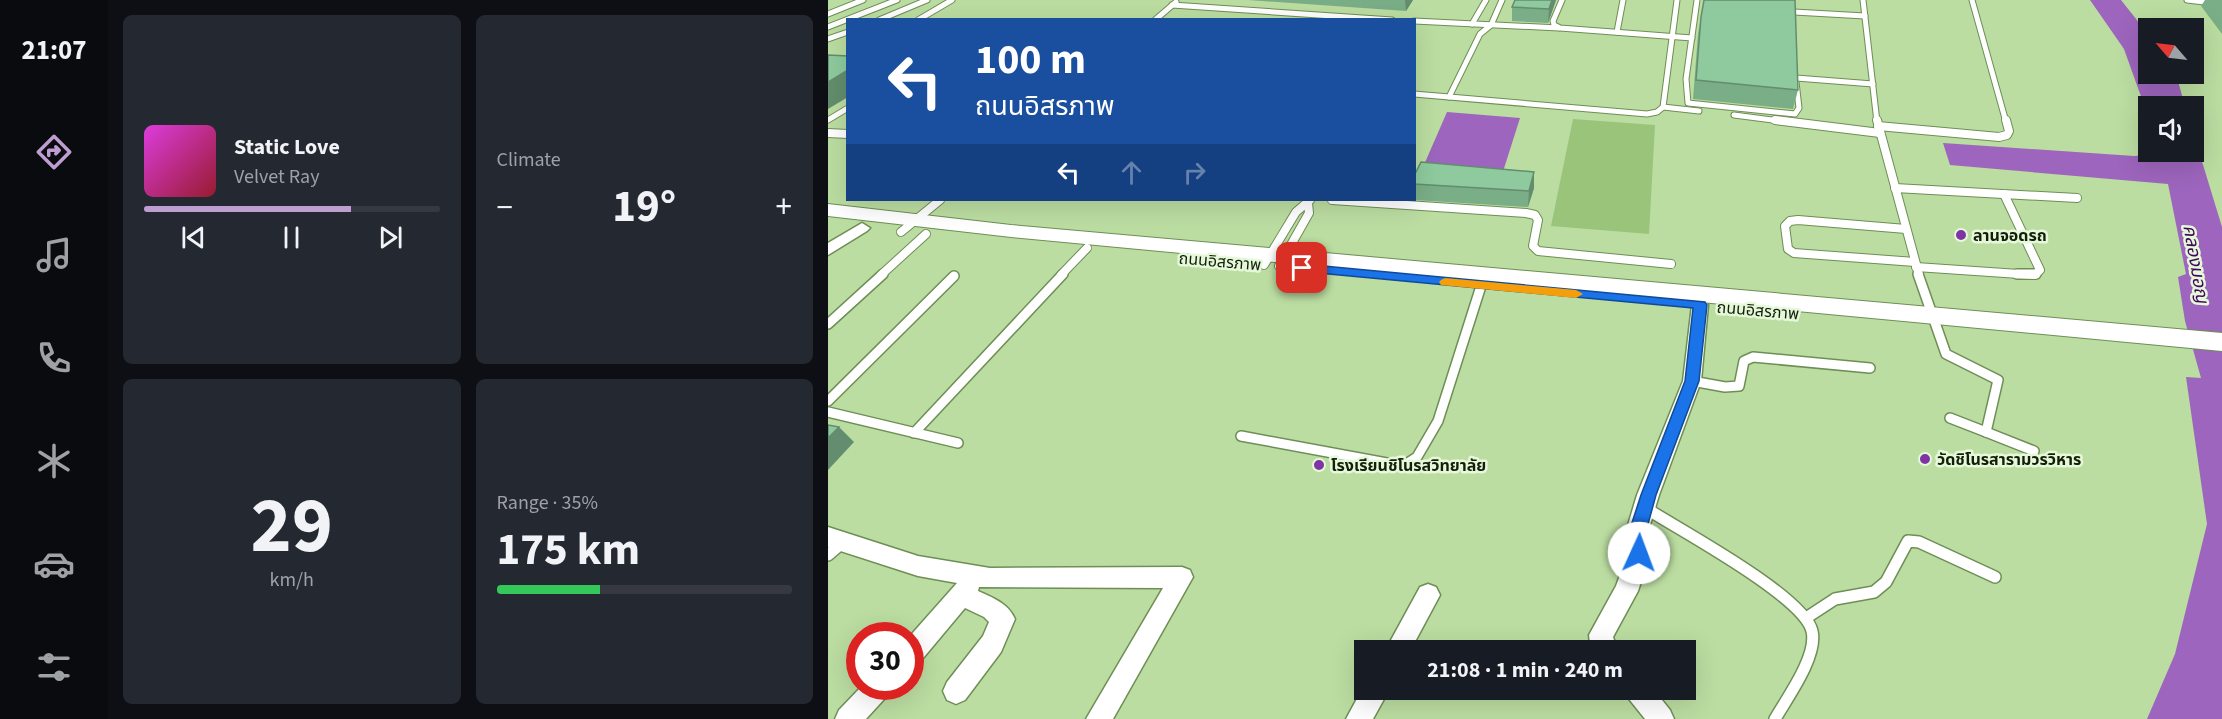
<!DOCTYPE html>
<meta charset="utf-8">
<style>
body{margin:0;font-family:"Source Sans 3","Noto Sans Thai",sans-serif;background:#242831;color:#f1f3f6;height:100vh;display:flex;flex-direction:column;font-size:22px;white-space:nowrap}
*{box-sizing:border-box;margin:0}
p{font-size:20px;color:#9ea1a6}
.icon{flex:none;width:33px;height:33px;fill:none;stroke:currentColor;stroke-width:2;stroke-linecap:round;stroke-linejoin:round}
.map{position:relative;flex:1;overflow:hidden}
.drawer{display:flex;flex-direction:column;gap:15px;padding:15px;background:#0d0f14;width:720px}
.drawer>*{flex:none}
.banner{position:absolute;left:18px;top:18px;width:570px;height:183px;border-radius:0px;box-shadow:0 6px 24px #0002;background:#1a4fa0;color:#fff;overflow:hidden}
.needle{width:39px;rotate:298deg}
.fabs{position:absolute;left:1310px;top:18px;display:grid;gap:12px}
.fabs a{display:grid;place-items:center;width:66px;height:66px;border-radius:0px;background:#171b24;box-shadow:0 6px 24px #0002;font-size:30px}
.speed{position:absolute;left:18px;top:622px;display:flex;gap:12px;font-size:30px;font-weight:700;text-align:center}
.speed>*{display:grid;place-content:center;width:78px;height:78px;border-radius:50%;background:#171b24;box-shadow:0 6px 24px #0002;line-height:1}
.speed .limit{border:9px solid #d22;background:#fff;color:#111}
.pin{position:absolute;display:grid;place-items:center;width:51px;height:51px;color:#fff;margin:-26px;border-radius:12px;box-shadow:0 3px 9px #0006}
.me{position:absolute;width:66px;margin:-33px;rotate:2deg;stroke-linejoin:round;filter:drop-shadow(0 0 4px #0008)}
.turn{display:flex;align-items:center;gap:21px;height:126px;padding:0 30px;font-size:27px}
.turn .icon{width:78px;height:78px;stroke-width:2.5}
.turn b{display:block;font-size:42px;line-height:51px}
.lanes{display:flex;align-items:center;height:57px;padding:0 30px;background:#0003;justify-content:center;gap:30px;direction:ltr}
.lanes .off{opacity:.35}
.big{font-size:45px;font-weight:700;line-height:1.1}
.drawer .card{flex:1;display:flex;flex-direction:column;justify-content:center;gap:9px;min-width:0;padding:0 21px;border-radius:9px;background:#242831}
.drawer .dial{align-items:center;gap:0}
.dial b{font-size:78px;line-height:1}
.song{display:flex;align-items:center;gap:18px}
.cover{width:72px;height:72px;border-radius:9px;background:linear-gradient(135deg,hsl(300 70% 55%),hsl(350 70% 35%))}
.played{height:6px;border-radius:3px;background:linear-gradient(90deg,#be9dd1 70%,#363941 70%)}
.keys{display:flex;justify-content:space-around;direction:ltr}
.heat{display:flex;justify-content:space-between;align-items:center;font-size:33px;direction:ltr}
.charge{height:9px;border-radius:4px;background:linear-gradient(90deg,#34c759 35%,#363941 0)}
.drawer .tiles{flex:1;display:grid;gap:15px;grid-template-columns:repeat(2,1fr)}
.trip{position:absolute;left:526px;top:640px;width:342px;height:60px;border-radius:0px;background:#171b24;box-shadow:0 6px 24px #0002;font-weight:700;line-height:60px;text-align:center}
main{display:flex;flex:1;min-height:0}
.menu{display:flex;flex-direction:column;width:108px;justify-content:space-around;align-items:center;background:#090b0e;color:#9ea1a6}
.menu .icon{width:42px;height:42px}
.menu .active{color:#be9dd1}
.menu b{font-size:27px;color:#f1f3f6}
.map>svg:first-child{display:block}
</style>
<main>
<nav class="menu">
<b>21:07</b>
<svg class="icon active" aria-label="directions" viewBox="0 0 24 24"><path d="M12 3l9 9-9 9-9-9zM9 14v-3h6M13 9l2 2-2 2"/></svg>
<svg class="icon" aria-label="music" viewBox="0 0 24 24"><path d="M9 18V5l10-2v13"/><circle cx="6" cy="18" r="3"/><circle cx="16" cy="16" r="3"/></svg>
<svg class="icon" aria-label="phone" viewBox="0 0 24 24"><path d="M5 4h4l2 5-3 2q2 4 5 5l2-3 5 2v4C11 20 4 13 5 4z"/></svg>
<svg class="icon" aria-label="climate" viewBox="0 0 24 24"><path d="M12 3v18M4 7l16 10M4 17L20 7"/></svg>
<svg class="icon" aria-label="car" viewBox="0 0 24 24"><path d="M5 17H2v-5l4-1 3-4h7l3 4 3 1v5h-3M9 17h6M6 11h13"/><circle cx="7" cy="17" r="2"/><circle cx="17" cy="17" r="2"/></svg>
<svg class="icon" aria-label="filters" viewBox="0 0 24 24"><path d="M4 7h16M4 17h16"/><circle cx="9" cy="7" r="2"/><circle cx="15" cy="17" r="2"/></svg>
</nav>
<section class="drawer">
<div class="tiles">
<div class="card">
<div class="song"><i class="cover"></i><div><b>Static Love</b><p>Velvet Ray</p></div></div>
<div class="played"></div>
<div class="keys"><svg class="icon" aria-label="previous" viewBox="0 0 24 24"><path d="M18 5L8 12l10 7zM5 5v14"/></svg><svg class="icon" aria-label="pause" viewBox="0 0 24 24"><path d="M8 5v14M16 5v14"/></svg><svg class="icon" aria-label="next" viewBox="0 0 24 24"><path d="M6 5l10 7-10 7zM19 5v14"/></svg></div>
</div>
<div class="card"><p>Climate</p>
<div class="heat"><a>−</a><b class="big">19°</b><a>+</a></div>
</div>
<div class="card dial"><b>29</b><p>km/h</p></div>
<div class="card"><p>Range · 35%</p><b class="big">175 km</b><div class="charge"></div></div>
</div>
</section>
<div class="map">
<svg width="1394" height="719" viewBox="0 0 1394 719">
<rect width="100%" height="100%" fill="#bbdda1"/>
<!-- green -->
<path fill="#9bc47b" d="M745,119L827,125L821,234L723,226Z"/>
<!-- water -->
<g fill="#9d65bd">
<path d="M1262,0H1293L1320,34V74H1348L1357,106H1320V116L1296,49Z"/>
<path d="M619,112L692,118L672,181L592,174Z"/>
<path d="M1365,132L1394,227V719H1319L1347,654L1379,524L1358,377L1373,378L1357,321L1350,277L1358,274L1340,184L1122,165L1115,143L1306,156L1332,154V152H1365Z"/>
</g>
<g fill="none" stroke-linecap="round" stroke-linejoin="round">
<!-- lane-far3 casing -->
<g stroke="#6e8e55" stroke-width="7">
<g id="lane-far3">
<path d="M734,0L725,21L726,25L732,28L864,38"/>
<path d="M869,0L858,79L860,103L967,114L971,108L968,82"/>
<path d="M1035,0L1049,122"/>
<path d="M1144,0L1178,122"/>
<path d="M1359,0L1385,3"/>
<path d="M344,5L564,20"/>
<path d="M966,12L1037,16"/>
<path d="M0,14L35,0"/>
<path d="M51,20L99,0"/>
<path d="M90,20L124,0"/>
<path d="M327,20L348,2"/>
<path d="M586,21L731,28"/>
<path d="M644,24L658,0"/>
<path d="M0,27L69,0"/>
<path d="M789,32L795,0"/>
<path d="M0,39L20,32"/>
<path d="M968,78L1045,84"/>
<path d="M586,94L819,114L829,112L835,107L849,0"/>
<path d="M621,97L652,34L663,25L674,0"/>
<path d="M835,107L871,111"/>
<path d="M906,115L959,122"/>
<path d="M0,120L20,108"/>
</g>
</g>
<!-- lane-far2 casing -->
<g stroke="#6e8e55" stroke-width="10">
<g id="lane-far2">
<path d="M947,120L1052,133"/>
<path d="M1049,120L1091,275"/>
<path d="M1050,126L1171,137L1179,135L1181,131L1178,120"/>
<path d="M0,133L20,134"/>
<path d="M1067,188L1249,198"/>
<path d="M504,200L698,213L707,215L710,220L705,246L710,251L843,264"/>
<path d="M1078,229L970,220L962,221L957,226L960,249L966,253L1087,262"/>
<path d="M73,232L112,200"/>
<path d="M436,265L468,212L482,200"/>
<path d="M451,266L481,213L480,203"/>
<path d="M1088,267L1207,275L1212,270L1176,194"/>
<path d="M53,275L98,234"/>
<path d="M233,275L259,248"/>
</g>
</g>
<!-- lane-far1 casing -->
<g stroke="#6e8e55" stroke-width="12">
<g id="lane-far1">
<path d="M1090,274L1118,354L1170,380L1158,432L1122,418"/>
<path d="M1189,274H1208"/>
<path d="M0,324L55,274"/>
<path d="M864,381L897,387L911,386L916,361L925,357L1042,368"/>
<path d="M0,401L126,276"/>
<path d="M0,412L130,443"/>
<path d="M1158,432L1206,451"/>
<path d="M86,433L235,274"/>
<path d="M413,436L575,466L589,457L610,421L653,286"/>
</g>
</g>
<!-- lane casing -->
<g stroke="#6e8e55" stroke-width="14">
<g id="lane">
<path d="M820,506L824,512C856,532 976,597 984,631C990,656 959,698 947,719"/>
<path d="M0,555L14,543"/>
<path d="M978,618L1007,599L1046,592L1058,582L1080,541L1091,542L1167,577"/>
</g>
</g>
<!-- street casing -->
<g stroke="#6e8e55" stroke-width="3">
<g id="street">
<path d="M34,223L42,228L39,231L0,255V243Z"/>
<path d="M872,299L878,301L880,305L873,381L831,495L819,535L822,553L810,591L785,637L790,651H763L761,635L788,586L800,553L797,535L809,495L855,381L864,305L866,301Z"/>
<path d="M0,527L90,556L162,568L354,567L362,570L365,577L285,719H258L335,588L151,587L150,591C165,598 180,603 187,619L173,652L137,700L128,704L119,700L115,691L119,682L155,636L161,622L156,617L137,608L91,663L82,666V636L129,583L90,576L0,547Z"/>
<path d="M600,584L608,587L612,595L582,651H557L592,587Z"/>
<path d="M537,684V690H561L545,719H518Z"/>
<path d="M33,687H63L59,696L38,719H7L11,710Z"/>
<path d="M797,690H826L842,710L846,719H817L801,699Z"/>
</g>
</g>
<!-- secondary casing -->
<g stroke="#6e8e55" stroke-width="2">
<path id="secondary" d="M0,204L183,225L1394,333V351L183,237L0,216Z"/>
</g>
<!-- lane-far3 -->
<use href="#lane-far3" stroke="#fff" stroke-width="5"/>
<!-- lane-far2 -->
<use href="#lane-far2" stroke="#fff" stroke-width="8"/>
<!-- lane-far1 -->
<use href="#lane-far1" stroke="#fff" stroke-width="9"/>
<!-- lane -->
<use href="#lane" stroke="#fff" stroke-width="11"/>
<!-- street -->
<use href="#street" fill="#fff" fill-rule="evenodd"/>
<!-- secondary -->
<use href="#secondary" fill="#fff" fill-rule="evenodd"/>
</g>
<!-- wall -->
<g fill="#7aae87">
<path d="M420,0H585L578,11Z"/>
<path d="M728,0L720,23L684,21V7Z"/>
<path d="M876,0L970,90L965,109L865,99L870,34Z"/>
<path d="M1377,0H1394V34L1373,6Z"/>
<path d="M706,172V188L700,207L586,200V176Z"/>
</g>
<!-- shaded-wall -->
<g fill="#638d6e">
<path d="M577,0H585L578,11Z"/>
<path d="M724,0H728L720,23L721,9Z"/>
<path d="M20,70V97L0,109V82Z"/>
<path d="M706,172V188L700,207L701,191Z"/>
<path d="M11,427L26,442L0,470V438Z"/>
</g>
<!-- building -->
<g fill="#8eca9d" stroke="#638d6e" stroke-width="1.5">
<path d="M687,0H724L721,9L684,7Z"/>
<path d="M876,0H967L970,90L868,80L873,17Z"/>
<path d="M0,55L20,56V70L0,82Z"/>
<path d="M593,162L706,172L701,191L586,184V176Z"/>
<path d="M0,425L11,427L0,438Z"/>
</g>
<!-- route -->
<path fill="#1a73e8" stroke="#114b97" stroke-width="1.5" d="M474,264L877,302L879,305L871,381L828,495L817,535L820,553L817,559L811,561L805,559L800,535L813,495L857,381L865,308L469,271V266Z"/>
<!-- slow -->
<path fill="#f59e0b" d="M617,278L748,290L755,294L748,298L613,285L611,282L613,280Z"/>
<!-- markers -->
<g fill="#7f33a4" stroke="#e6f8da" stroke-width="2">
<circle cx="1133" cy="235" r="6"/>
<circle cx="1097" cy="459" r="6"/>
<circle cx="491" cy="465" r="6"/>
</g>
<g text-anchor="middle" stroke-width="5" stroke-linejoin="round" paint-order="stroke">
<!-- poi labels -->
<g font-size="16" font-weight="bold" fill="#131f08" stroke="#e6f8da" text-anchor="start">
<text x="1145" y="241">ลานจอดรถ</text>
<text x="1109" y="465">วัดชิโนรสารามวรวิหาร</text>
<text x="503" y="471">โรงเรียนชิโนรสวิทยาลัย</text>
</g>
<!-- street labels -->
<g font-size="16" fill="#131f08" stroke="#e6f8da">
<text transform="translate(392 261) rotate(5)" y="6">ถนนอิสรภาพ</text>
<text transform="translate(930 310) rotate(5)" y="6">ถนนอิสรภาพ</text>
</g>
<!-- water labels -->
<g font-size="18" font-style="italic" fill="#41065b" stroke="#e6f8da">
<text transform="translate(1368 264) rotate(80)" y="6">คลองมอญ</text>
</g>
</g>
</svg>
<div class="fabs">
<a><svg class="needle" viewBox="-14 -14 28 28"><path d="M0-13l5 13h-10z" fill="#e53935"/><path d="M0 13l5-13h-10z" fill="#9ea1a6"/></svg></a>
<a><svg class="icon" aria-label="sound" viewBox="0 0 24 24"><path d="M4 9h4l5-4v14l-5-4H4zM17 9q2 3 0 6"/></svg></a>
</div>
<div class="speed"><div class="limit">30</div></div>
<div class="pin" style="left:474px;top:268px;background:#d93025"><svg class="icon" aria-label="arrive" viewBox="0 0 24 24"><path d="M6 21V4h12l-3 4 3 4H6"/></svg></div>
<svg class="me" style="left:811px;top:553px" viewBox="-20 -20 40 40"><circle r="19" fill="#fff"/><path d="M0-13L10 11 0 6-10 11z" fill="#1a73e8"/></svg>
<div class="trip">21:08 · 1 min · 240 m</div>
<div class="banner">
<div class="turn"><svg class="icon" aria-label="left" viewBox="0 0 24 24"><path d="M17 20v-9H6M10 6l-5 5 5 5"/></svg><div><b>100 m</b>ถนนอิสรภาพ</div></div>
<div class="lanes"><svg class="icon" aria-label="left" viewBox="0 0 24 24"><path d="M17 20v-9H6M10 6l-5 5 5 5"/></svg><svg class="icon off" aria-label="ahead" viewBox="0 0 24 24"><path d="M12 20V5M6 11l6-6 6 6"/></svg><svg class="icon off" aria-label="right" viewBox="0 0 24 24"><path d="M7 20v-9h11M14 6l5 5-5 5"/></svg></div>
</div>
</div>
</main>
